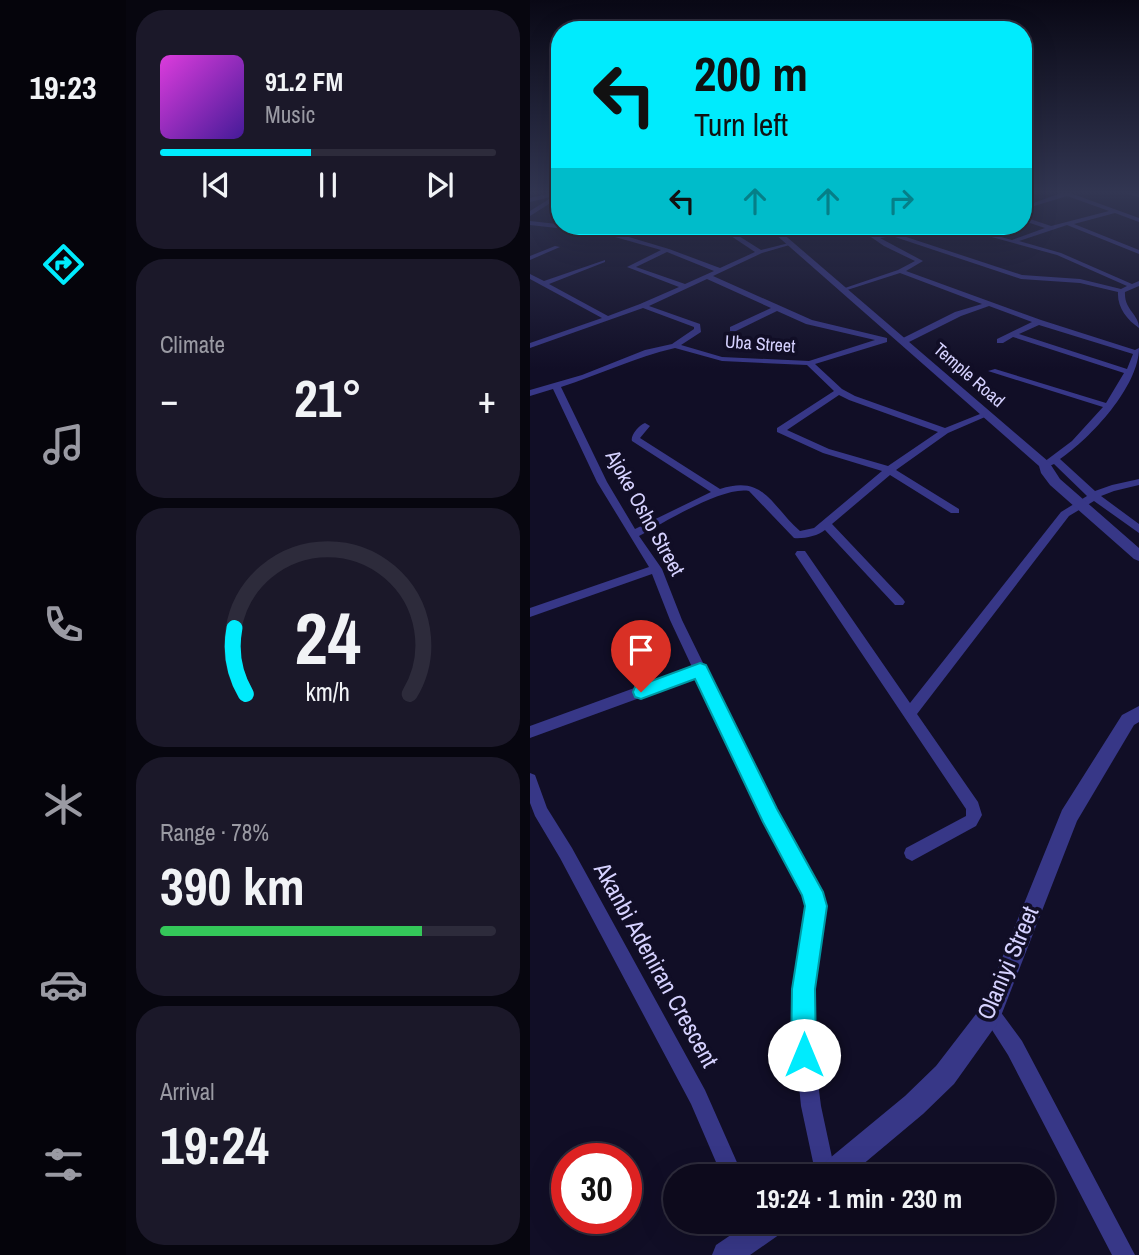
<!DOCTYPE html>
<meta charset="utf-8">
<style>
body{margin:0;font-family:"Archivo Narrow",sans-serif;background:#1b1829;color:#f1f3f6;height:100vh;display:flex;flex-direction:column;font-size:26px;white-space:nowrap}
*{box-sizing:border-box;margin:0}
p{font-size:23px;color:#9a9aa3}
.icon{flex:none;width:38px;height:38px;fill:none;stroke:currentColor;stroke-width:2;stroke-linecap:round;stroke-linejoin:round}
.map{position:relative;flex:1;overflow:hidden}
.panel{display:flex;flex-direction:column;gap:10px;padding:10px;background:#07060f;width:404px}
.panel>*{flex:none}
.top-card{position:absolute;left:21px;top:21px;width:481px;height:214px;border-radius:28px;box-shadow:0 7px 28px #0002,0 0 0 2px #2d2b3b;background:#00ebfd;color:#111;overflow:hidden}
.speed{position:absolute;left:21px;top:1143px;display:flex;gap:14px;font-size:35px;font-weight:700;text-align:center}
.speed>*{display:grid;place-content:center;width:91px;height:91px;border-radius:50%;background:#0d0a1c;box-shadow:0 7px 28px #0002,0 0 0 2px #2d2b3b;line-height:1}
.speed .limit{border:10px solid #d22;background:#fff;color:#111}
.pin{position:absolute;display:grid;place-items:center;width:60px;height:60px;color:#fff;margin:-72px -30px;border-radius:50% 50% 50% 0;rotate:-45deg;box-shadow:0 0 7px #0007}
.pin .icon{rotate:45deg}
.me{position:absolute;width:77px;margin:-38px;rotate:0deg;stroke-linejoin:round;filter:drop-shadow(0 0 5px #0008)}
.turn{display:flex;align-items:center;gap:24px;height:147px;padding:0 28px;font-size:32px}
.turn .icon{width:91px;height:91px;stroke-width:2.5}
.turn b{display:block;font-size:49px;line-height:60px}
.lanes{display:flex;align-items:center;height:66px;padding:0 28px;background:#0003;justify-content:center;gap:35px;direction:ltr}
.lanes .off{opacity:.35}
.big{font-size:52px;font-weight:800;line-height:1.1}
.panel .card{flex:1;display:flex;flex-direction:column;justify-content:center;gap:10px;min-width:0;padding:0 24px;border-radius:28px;background:#1b1829}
.panel .dial{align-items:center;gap:0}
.dial svg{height:182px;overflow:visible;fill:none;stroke:#2d2b3b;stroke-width:7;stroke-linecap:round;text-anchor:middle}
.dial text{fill:#f1f3f6;stroke:none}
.song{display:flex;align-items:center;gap:21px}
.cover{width:84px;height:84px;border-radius:10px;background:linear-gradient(135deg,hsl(300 70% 55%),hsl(260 70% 35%))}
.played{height:7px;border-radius:4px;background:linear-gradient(90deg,#00ebfd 45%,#2d2b3b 45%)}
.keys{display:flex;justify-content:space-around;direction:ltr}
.heat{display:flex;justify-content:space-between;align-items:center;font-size:38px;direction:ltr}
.charge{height:10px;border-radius:5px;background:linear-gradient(90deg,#34c759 78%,#2d2b3b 0)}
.trip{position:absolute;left:133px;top:1164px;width:392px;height:70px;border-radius:35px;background:#0d0a1c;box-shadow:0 7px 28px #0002,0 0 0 2px #2d2b3b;font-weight:800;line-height:70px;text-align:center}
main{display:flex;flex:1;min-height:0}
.tabs{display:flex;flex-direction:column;width:126px;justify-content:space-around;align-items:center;background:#05040b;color:#9a9aa3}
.tabs .icon{width:49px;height:49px}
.tabs .active{color:#00ebfd}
.tabs b{font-size:32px;color:#f1f3f6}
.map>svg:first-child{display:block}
</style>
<main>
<nav class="tabs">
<b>19:23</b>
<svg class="icon active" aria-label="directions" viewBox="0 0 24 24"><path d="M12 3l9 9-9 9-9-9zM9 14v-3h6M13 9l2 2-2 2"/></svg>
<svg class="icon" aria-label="music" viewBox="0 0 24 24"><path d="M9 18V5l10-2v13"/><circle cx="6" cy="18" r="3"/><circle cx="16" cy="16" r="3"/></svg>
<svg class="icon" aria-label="phone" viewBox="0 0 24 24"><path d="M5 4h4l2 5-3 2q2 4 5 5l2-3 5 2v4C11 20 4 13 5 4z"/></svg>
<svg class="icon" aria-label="climate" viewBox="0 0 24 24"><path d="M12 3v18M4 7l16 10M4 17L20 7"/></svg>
<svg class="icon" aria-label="car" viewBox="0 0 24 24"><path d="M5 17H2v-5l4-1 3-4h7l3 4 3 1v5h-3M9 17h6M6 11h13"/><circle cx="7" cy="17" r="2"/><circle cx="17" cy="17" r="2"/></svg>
<svg class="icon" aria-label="filters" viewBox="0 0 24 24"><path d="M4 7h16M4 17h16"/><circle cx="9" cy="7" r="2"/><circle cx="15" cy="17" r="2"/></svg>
</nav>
<section class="panel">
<div class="card">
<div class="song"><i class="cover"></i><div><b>91.2 FM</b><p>Music</p></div></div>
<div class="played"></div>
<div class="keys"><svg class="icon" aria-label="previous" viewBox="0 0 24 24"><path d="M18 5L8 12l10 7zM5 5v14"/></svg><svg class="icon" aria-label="pause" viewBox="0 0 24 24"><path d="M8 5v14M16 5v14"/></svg><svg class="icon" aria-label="next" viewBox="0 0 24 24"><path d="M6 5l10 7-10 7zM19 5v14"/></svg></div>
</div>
<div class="card"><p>Climate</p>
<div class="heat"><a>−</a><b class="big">21°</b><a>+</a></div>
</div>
<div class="card dial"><svg viewBox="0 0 100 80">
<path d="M14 69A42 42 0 1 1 86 69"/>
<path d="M14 69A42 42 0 0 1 9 40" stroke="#00ebfd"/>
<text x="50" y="56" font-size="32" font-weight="700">24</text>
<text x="50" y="72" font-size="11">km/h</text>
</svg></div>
<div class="card"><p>Range · 78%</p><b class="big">390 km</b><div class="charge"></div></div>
<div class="card"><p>Arrival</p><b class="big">19:24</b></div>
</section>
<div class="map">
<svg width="609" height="1255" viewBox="0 0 609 1255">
<rect width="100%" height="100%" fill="#110e26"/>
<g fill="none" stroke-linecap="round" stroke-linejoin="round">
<!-- minor -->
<g fill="#373787" fill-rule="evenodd">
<path d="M20,193H30V197L0,216V211L24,196L0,202V198Z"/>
<path d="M531,193H540L609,218V222L585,213L544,224L609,250V254L537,225L489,241L531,253L602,284L609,281V286L595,292C594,310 609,314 609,328C597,320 587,307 588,292L550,283L491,279L362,236L350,238L393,261L376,271L511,320L605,350L609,348C609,386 561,438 530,459L565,491L582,485L609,479V485L584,491L571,496L609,524V533L564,501L539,516L387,714L448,802L452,815L446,826L382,861L376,858L374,853L376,848L436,816V809L265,554L267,551H275L380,703L531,512L557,496L524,464L515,468L510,465L542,441L573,407L458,371L465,369L576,403L594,373L483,337L473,343H467V339L502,322L459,306L431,316L377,343H371V339L425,312L452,304L370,273L314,291L309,290L368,270L385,261L354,246L325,226H332L345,235L364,233L492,275L550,279L591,289L597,286L527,255L422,226H431L482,240L515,228L500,223L494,225V221L500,219L521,226L579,211L537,196L501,207L498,205ZM509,325L603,354L597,369L489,334Z"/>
<path d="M597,193H609V197L598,194Z"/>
<path d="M0,221L72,229L139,249L190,268L225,252L186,226H193L231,250L263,242V244L232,253L183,276L282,320L357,338V342L285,364L312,389L325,396L415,428L455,412L462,414L418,433L366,470L429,509V513H421L360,475L302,524L373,599L375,602L373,605H365L295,530C288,536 273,539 264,538L219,491C193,486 133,523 109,536L132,569L152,620L245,810L290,892L293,916L283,988L282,1036L291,1106L306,1176H286L271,1106L264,1036L265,988L276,916L274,894L235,820L167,677L0,738V726L162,667L140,620L122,574L0,617V608L119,567L67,482L23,389L0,396V390L52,375L115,350L142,344L164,329V327L113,308L0,348V343L72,318L0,279V274L14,281L75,260V262L19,284L78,316L110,304L149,287L97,267L131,250L71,233L0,225ZM137,252L184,271L155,284L106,267ZM177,279L241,308L200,327V331H206L247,311L276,324L345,340L279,361L192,357L151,345L171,332L170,324L119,306ZM145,348L192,361L277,365L304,391L247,428V432L293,453L352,471L284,528L270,531C241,506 235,474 190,489L110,438L120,426L115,423C109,425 100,436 102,441L181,492L105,529L77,482L31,387C69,375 105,357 145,348ZM309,395L319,400L408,432L358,466L299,449L257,430Z"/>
<path d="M25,246L30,247L0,260V256Z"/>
<path d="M0,773L5,775L17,808L42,848L175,1090L213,1176H192L161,1104L30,858L5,816L0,803Z"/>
<path d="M461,1004L467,1007L492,1041L605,1255H582L478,1055L455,1019L452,1013L455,1007Z"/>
</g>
<!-- tertiary -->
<g fill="#373787" fill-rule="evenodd">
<path d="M236,226H244L519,462L530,479L609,548V561L604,559L520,485L511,473L509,466Z"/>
<path d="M609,706V722L604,725L547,821L469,1021L424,1084L393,1114L319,1176H285L289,1167L375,1096L406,1066L453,1005L532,810L592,715Z"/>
<path d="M220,1222H257L253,1232L220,1255H182L186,1245Z"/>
</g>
</g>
<!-- sky -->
<linearGradient id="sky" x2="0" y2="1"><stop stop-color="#090815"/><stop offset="0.52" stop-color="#323652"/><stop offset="1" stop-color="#323652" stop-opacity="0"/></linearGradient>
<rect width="609" height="369" fill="url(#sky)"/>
<!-- route -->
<path fill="#00ebfd" stroke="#0099a4" stroke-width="2" d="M170,663L176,665L247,809L293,892L297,906L285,989L286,1055L282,1064L274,1067L265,1064L261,1055L262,989L275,906L272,895L233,822L165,679L111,699L105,697L103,692L105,687Z"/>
<g text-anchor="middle" stroke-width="7" stroke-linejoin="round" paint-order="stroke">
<!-- far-street labels -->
<g font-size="18" fill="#d6d2ff" stroke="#110e26">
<text transform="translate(230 344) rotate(4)" y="6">Uba Street</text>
<text transform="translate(439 375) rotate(41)" y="6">Temple Road</text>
</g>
<!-- street labels -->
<g font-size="21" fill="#d6d2ff" stroke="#110e26">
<text transform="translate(115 513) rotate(61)" y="7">Ajoke Osho Street</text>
</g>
<!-- near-street labels -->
<g font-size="24" fill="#d6d2ff" stroke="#110e26">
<text transform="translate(478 963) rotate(-67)" y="8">Olaniyi Street</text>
<text transform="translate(126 965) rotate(61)" y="8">Akanbi Adeniran Crescent</text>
</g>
</g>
</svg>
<div class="speed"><div class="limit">30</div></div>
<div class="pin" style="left:111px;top:692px;background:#d93025"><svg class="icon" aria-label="arrive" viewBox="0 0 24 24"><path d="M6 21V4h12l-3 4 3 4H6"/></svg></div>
<svg class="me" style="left:274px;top:1055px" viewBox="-20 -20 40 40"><circle r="19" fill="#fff"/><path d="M0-13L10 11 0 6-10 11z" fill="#00ebfd"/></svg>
<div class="trip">19:24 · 1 min · 230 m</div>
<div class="top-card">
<div class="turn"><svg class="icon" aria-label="left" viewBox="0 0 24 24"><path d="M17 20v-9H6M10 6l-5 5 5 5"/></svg><div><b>200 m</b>Turn left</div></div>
<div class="lanes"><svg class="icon" aria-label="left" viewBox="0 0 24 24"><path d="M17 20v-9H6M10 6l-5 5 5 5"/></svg><svg class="icon off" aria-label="ahead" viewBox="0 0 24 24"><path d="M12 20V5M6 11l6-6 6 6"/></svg><svg class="icon off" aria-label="ahead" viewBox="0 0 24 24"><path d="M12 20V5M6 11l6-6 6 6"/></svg><svg class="icon off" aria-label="right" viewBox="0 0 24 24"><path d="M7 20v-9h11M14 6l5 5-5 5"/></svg></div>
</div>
</div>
</main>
